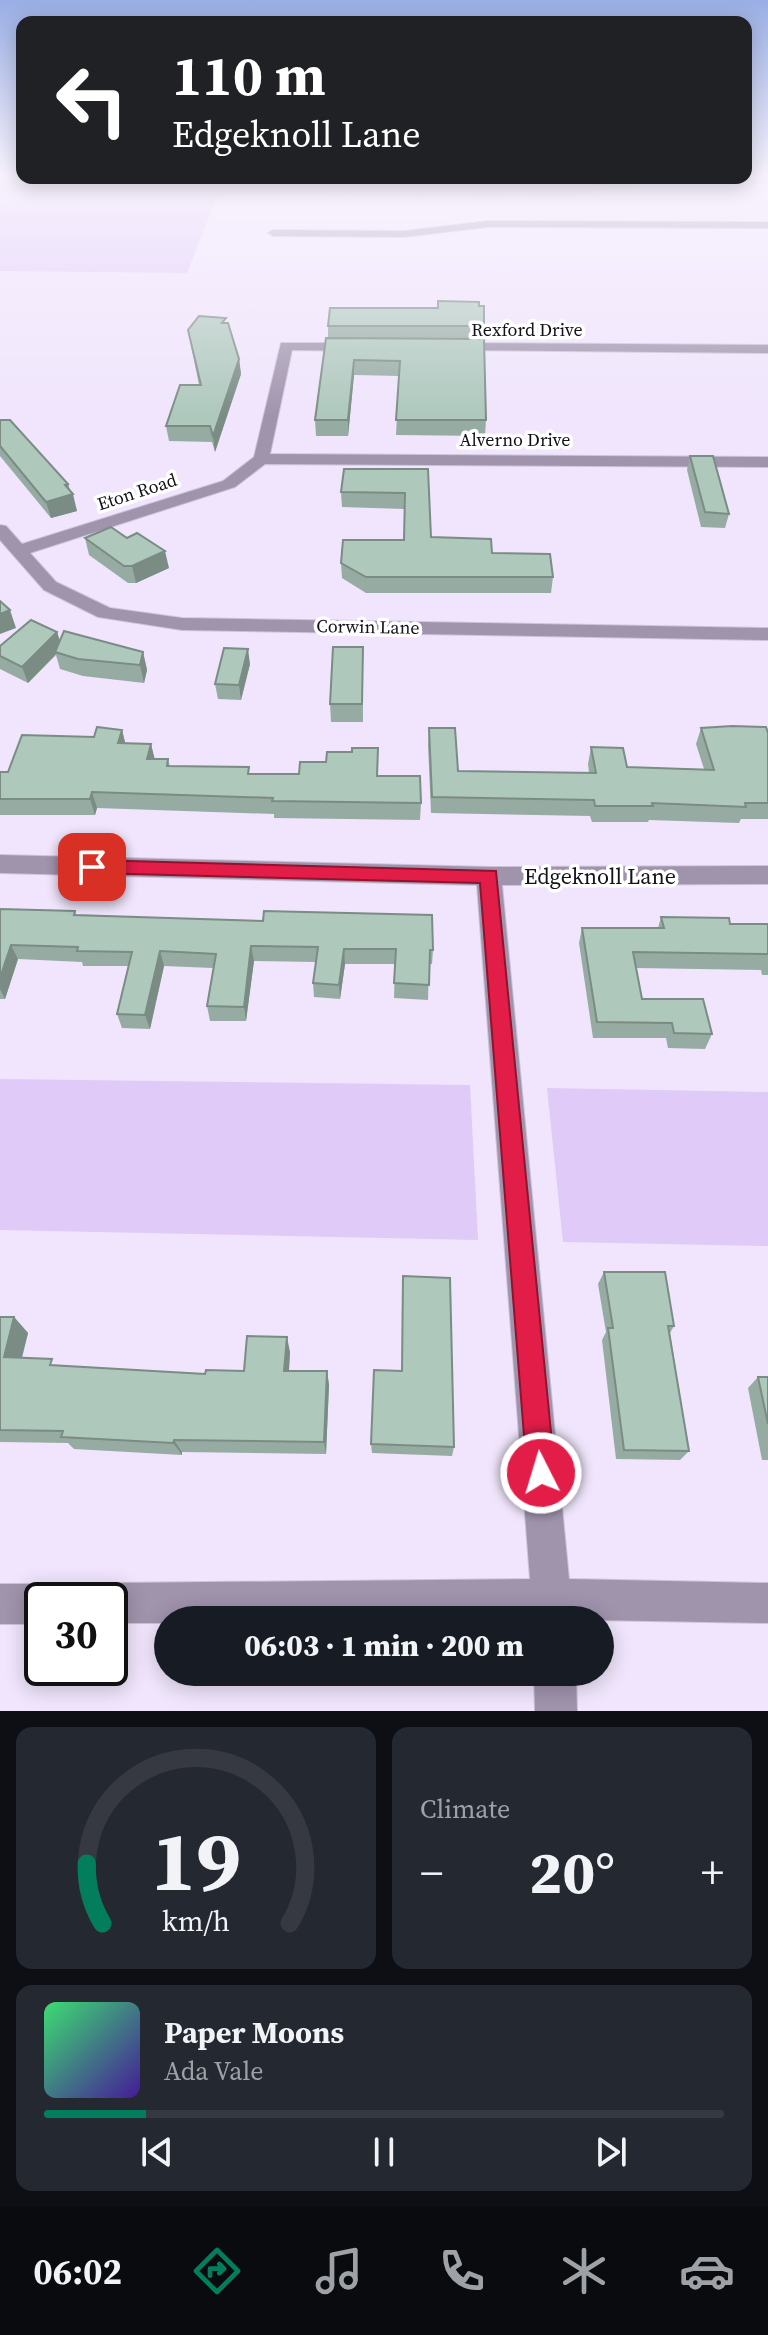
<!DOCTYPE html>
<meta charset="utf-8">
<style>
body{margin:0;font-family:"Source Serif 4",serif;background:#242831;color:#f1f3f6;height:100vh;display:flex;flex-direction:column;font-size:30px;white-space:nowrap}
*{box-sizing:border-box;margin:0}
p{font-size:26px;color:#9ea1a6}
.icon{flex:none;width:44px;height:44px;fill:none;stroke:currentColor;stroke-width:2;stroke-linecap:round;stroke-linejoin:round}
.map{position:relative;height:1711px;overflow:hidden}
.sheet{display:flex;flex-direction:column;gap:16px;padding:16px;background:#0d0f14;flex:1}
.sheet>*{flex:none}
.banner{position:absolute;left:16px;top:16px;width:736px;height:168px;border-radius:16px;box-shadow:0 4px 20px #0003;background:#202124;color:#fff;overflow:hidden}
.speed{position:absolute;left:24px;top:1582px;display:flex;gap:16px;font-size:40px;font-weight:700;text-align:center}
.speed>*{display:grid;place-content:center;width:104px;height:104px;border-radius:50%;background:#171b24;box-shadow:0 4px 20px #0003;line-height:1}
.speed .limit{border:4px solid #111;border-radius:12px;background:#fff;color:#111}
.pin{position:absolute;display:grid;place-items:center;width:68px;height:68px;color:#fff;margin:-34px;border-radius:16px;box-shadow:0 4px 12px #0006}
.me{position:absolute;width:88px;margin:-44px;rotate:355deg;stroke-linejoin:round;filter:drop-shadow(0 0 6px #0008)}
.turn{display:flex;align-items:center;gap:28px;height:168px;padding:0 24px;font-size:36px}
.turn .icon{width:104px;height:104px;stroke-width:2.5}
.turn b{display:block;font-size:56px;line-height:68px}
.big{font-size:60px;font-weight:800;line-height:1.1}
.sheet .widget{flex:1;display:flex;flex-direction:column;justify-content:center;gap:12px;min-width:0;padding:0 28px;border-radius:16px;background:#242831}
.sheet .dial{align-items:center;gap:0}
.dial svg{height:208px;overflow:visible;fill:none;stroke:#363941;stroke-width:7;stroke-linecap:round;text-anchor:middle}
.dial text{fill:#f1f3f6;stroke:none}
.song{display:flex;align-items:center;gap:24px}
.cover{width:96px;height:96px;border-radius:12px;background:linear-gradient(135deg,hsl(140 70% 55%),hsl(260 70% 35%))}
.played{height:8px;border-radius:4px;background:linear-gradient(90deg,#037e5d 15%,#363941 15%)}
.keys{display:flex;justify-content:space-around;direction:ltr}
.heat{display:flex;justify-content:space-between;align-items:center;font-size:44px;direction:ltr}
.sheet .tiles{flex:1;display:grid;gap:16px;grid-template-columns:1fr 1fr}
.widget:last-child{grid-column:span 2}
.trip{position:absolute;left:154px;top:1606px;width:460px;height:80px;border-radius:40px;background:#171b24;box-shadow:0 4px 20px #0003;font-weight:800;line-height:80px;text-align:center}
.menu{display:flex;height:128px;justify-content:space-around;align-items:center;background:#090b0e;color:#9ea1a6}
.menu .icon{width:56px;height:56px}
.menu .current{color:#037e5d}
.menu b{font-size:36px;color:#f1f3f6}
.map>svg:first-child{display:block}
</style>
<div class="map">
<svg width="768" height="1711" viewBox="0 0 768 1711">
<rect width="100%" height="100%" fill="#f0e5fc"/>
<!-- green -->
<g fill="#e0caf7">
<path d="M0,176H768V184L646,183L565,197L230,194L217,197L187,273L0,271Z"/>
<path d="M0,1079L470,1085L478,1240L0,1230Z"/>
<path d="M547,1088L768,1092V1246L563,1242Z"/>
</g>
<g fill="none" stroke-linecap="round" stroke-linejoin="round">
<!-- minor casing -->
<g stroke="#cdc3d8" stroke-width="2">
<g id="minor">
<path d="M488,221L768,222V228L488,227L404,237L273,236L268,233L273,230L404,231Z"/>
<path d="M281,343H358L364,347L358,351L292,350L270,454L768,457V467L265,464L235,487L30,553L56,582L110,608L182,618L768,628V640L182,630L98,617L44,590L0,540V525L6,526L22,544L223,481L254,457Z"/>
<path d="M454,343L768,345V353L449,350V344Z"/>
<path d="M0,855L489,867L768,866V884L502,885L569,1579L768,1583V1623L533,1619L168,1620V1623H110V1600H91L96,1589L110,1583L530,1579L477,885L0,873Z"/>
<path d="M0,1584H42L56,1590L60,1600H42V1624H0Z"/>
<path d="M534,1672H576L577,1711H535Z"/>
</g>
</g>
<!-- minor -->
<use href="#minor" fill="#a094ad" fill-rule="evenodd"/>
</g>
<!-- wall -->
<g fill="#96aca2">
<path d="M227,323L239,359L241,374L215,452L212,442L169,441L166,426L199,385L188,330Z"/>
<path d="M328,326H484L483,339L486,420L485,436L396,435L399,376L354,375L348,436H316L315,420L328,339Z"/>
<path d="M0,420L68,484L77,511L51,518L0,456Z"/>
<path d="M690,456L729,514L725,528L701,527L687,470Z"/>
<path d="M428,469L431,537L492,553L553,577L551,593H366L342,578L341,563L404,540V509L342,507L341,492Z"/>
<path d="M85,538H127L169,568L136,583H128L89,555Z"/>
<path d="M57,632L60,641L143,652L147,670L144,683L83,676L60,669L56,655L28,683L0,669V646Z"/>
<path d="M363,647V722H331L330,704Z"/>
<path d="M250,664L241,700L218,699L215,684Z"/>
<path d="M429,728L458,771L589,773L588,764L591,747L627,767L704,769L696,744L701,728L768,733V819H741L739,823L649,820L648,822H592L590,816L431,813L428,745Z"/>
<path d="M122,730L125,743L151,744L154,759H168L170,766L250,774L377,776L421,803L420,820L274,818V814L97,808L95,815H0V772H8L94,737Z"/>
<path d="M0,909L75,911L76,915L433,950L432,964H429L428,1000L394,998L395,964H345L340,999L314,997L313,983L316,962L254,961L246,1021H210L207,1006L213,968L164,966L150,1029L122,1028L117,1014L129,966H83L82,962L18,959L5,999H0Z"/>
<path d="M661,917L730,924H768V975H762L761,970L636,968L642,999L712,1034L705,1049L668,1048L666,1038H593L579,943L582,928H658Z"/>
<path d="M604,1272L674,1326L670,1333L689,1451L680,1460L616,1459L602,1340L606,1332L598,1284Z"/>
<path d="M0,1317H14L28,1333L22,1358L57,1366L205,1374L244,1371L290,1352L289,1371H327L329,1385L326,1454L182,1452V1455L74,1449L68,1443L0,1442Z"/>
<path d="M758,1377H768V1460H762L748,1388Z"/>
<path d="M371,1444L454,1447L452,1456L372,1453Z"/>
</g>
<!-- shaded-wall -->
<g fill="#7a8c84">
<path d="M239,359L241,374L215,452L213,436Z"/>
<path d="M354,360V375L348,436V420Z"/>
<path d="M68,484L70,495L73,494L77,511L51,518L46,502L65,485Z"/>
<path d="M165,551L169,568L136,583L132,566Z"/>
<path d="M10,610L16,628L0,634V614Z"/>
<path d="M57,632L62,648L55,652L56,654L28,683L22,667Z"/>
<path d="M248,649L250,664L241,700L239,685Z"/>
<path d="M143,652L147,670L144,683L140,665Z"/>
<path d="M122,730L126,746L118,743Z"/>
<path d="M151,744L155,760L147,759Z"/>
<path d="M92,792L97,808L95,815L90,799Z"/>
<path d="M11,945L18,959L5,999L0,989V978Z"/>
<path d="M251,946L254,961L246,1021L244,1007Z"/>
<path d="M344,949L345,964L340,999L339,985Z"/>
<path d="M160,951L164,966L150,1029L145,1015Z"/>
<path d="M14,1317L28,1333L18,1372L4,1357Z"/>
<path d="M287,1337L290,1352L288,1385L284,1371Z"/>
<path d="M327,1371L329,1385L326,1454L324,1442Z"/>
<path d="M174,1440L182,1452V1455L173,1443Z"/>
</g>
<!-- building -->
<g fill="#aec8bc" stroke="#7a8c84" stroke-width="2">
<path d="M438,301L479,302V306H484V326H328L330,308H438Z"/>
<path d="M199,316L226,318L222,323H228L239,359L213,436L210,426H166L180,385H201L188,330Z"/>
<path d="M326,338L484,339L486,420H396L400,361L354,360L348,420H315Z"/>
<path d="M0,420H10L68,484L65,485L73,494L46,502L0,446Z"/>
<path d="M690,456H713L729,514L705,512Z"/>
<path d="M344,469H428L431,537L491,539L492,553L550,554L553,577H366L341,563L343,540H404L405,493L341,492Z"/>
<path d="M111,527L127,538L137,533L165,551L132,566H124L85,538Z"/>
<path d="M0,601L10,610L0,614Z"/>
<path d="M31,620L57,632L22,667L0,656V646Z"/>
<path d="M64,631L143,652L140,665L78,659L55,652Z"/>
<path d="M333,647H363L362,704H330Z"/>
<path d="M224,648L248,649L239,685L215,684Z"/>
<path d="M732,726L766,727L768,733V803H745L746,807L652,803L653,806H595L594,800L432,797L429,728H455L458,771L596,773L591,747L623,748L627,767L714,770L701,728Z"/>
<path d="M97,727L122,730L118,743L151,744L147,759H168L167,766L249,767L248,774H299L300,762H326L327,752H352V748H378L377,776H420L421,803L272,801L273,798L92,792L90,799H0V772H8L22,735L94,737Z"/>
<path d="M0,909L75,911L74,915L263,921L264,911L432,915L433,950H430L429,985L394,983L396,949H344L339,985L313,983L318,947L251,946L244,1007L207,1006L216,954L160,951L145,1015L117,1014L132,952L77,951L78,947L11,945L0,978Z"/>
<path d="M661,917L729,918L730,924H768V954L633,952L642,999H703L712,1034L674,1033L672,1023L597,1022L582,928H664Z"/>
<path d="M604,1272H665L674,1326H668L689,1451L624,1450L608,1328H613Z"/>
<path d="M403,1276L450,1278L454,1447L371,1444L374,1370L402,1371Z"/>
<path d="M0,1317H14L4,1357L52,1359L50,1365L205,1374L206,1370L244,1371L247,1336L287,1337L284,1371H327L324,1442L174,1440L173,1443L61,1437L63,1431L0,1430Z"/>
<path d="M758,1377H768V1424Z"/>
</g>
<!-- sky -->
<linearGradient id="sky" x2="0" y2="1"><stop stop-color="#99aee4"/><stop offset="0.42" stop-color="#f8f3fe"/><stop offset="1" stop-color="#f8f3fe" stop-opacity="0"/></linearGradient>
<rect width="768" height="416" fill="url(#sky)"/>
<!-- route -->
<path fill="#e11d48" stroke="#92132f" stroke-width="2" d="M92,860L496,871L555,1473L551,1483L541,1487L531,1483L527,1473L480,883L92,873L82,867Z"/>
<g text-anchor="middle" stroke-width="7" stroke-linejoin="round" paint-order="stroke">
<!-- far-street labels -->
<g font-size="18" fill="#141118" stroke="#fff">
<text x="527" y="336">Rexford Drive</text>
<text x="515" y="446">Alverno Drive</text>
<text transform="translate(137 492) rotate(-18)" y="6">Eton Road</text>
<text transform="translate(368 627) rotate(1)" y="6">Corwin Lane</text>
</g>
<!-- street labels -->
<g font-size="22" fill="#141118" stroke="#fff">
<text x="600" y="884">Edgeknoll Lane</text>
</g>
</g>
</svg>
<div class="speed"><div class="limit">30</div></div>
<div class="pin" style="left:92px;top:867px;background:#d93025"><svg class="icon" aria-label="arrive" viewBox="0 0 24 24"><path d="M6 21V4h12l-3 4 3 4H6"/></svg></div>
<svg class="me" style="left:541px;top:1473px" viewBox="-20 -20 40 40"><circle r="17" fill="#e11d48" stroke="#fff" stroke-width="3"/><path d="M0-11L8 9 0 5-8 9z" fill="#fff"/></svg>
<div class="trip">06:03 · 1 min · 200 m</div>
<div class="banner">
<div class="turn"><svg class="icon" aria-label="left" viewBox="0 0 24 24"><path d="M17 20v-9H6M10 6l-5 5 5 5"/></svg><div><b>110 m</b>Edgeknoll Lane</div></div>
</div>
</div>
<section class="sheet">
<div class="tiles">
<div class="widget dial"><svg viewBox="0 0 100 80">
<path d="M14 69A42 42 0 1 1 86 69"/>
<path d="M14 69A42 42 0 0 1 8 46" stroke="#037e5d"/>
<text x="50" y="56" font-size="32" font-weight="700">19</text>
<text x="50" y="72" font-size="11">km/h</text>
</svg></div>
<div class="widget"><p>Climate</p>
<div class="heat"><a>−</a><b class="big">20°</b><a>+</a></div>
</div>
<div class="widget">
<div class="song"><i class="cover"></i><div><b>Paper Moons</b><p>Ada Vale</p></div></div>
<div class="played"></div>
<div class="keys"><svg class="icon" aria-label="previous" viewBox="0 0 24 24"><path d="M18 5L8 12l10 7zM5 5v14"/></svg><svg class="icon" aria-label="pause" viewBox="0 0 24 24"><path d="M8 5v14M16 5v14"/></svg><svg class="icon" aria-label="next" viewBox="0 0 24 24"><path d="M6 5l10 7-10 7zM19 5v14"/></svg></div>
</div>
</div>
</section>
<nav class="menu">
<b>06:02</b>
<svg class="icon current" aria-label="directions" viewBox="0 0 24 24"><path d="M12 3l9 9-9 9-9-9zM9 14v-3h6M13 9l2 2-2 2"/></svg>
<svg class="icon" aria-label="music" viewBox="0 0 24 24"><path d="M9 18V5l10-2v13"/><circle cx="6" cy="18" r="3"/><circle cx="16" cy="16" r="3"/></svg>
<svg class="icon" aria-label="phone" viewBox="0 0 24 24"><path d="M5 4h4l2 5-3 2q2 4 5 5l2-3 5 2v4C11 20 4 13 5 4z"/></svg>
<svg class="icon" aria-label="climate" viewBox="0 0 24 24"><path d="M12 3v18M4 7l16 10M4 17L20 7"/></svg>
<svg class="icon" aria-label="car" viewBox="0 0 24 24"><path d="M5 17H2v-5l4-1 3-4h7l3 4 3 1v5h-3M9 17h6M6 11h13"/><circle cx="7" cy="17" r="2"/><circle cx="17" cy="17" r="2"/></svg>
</nav>
